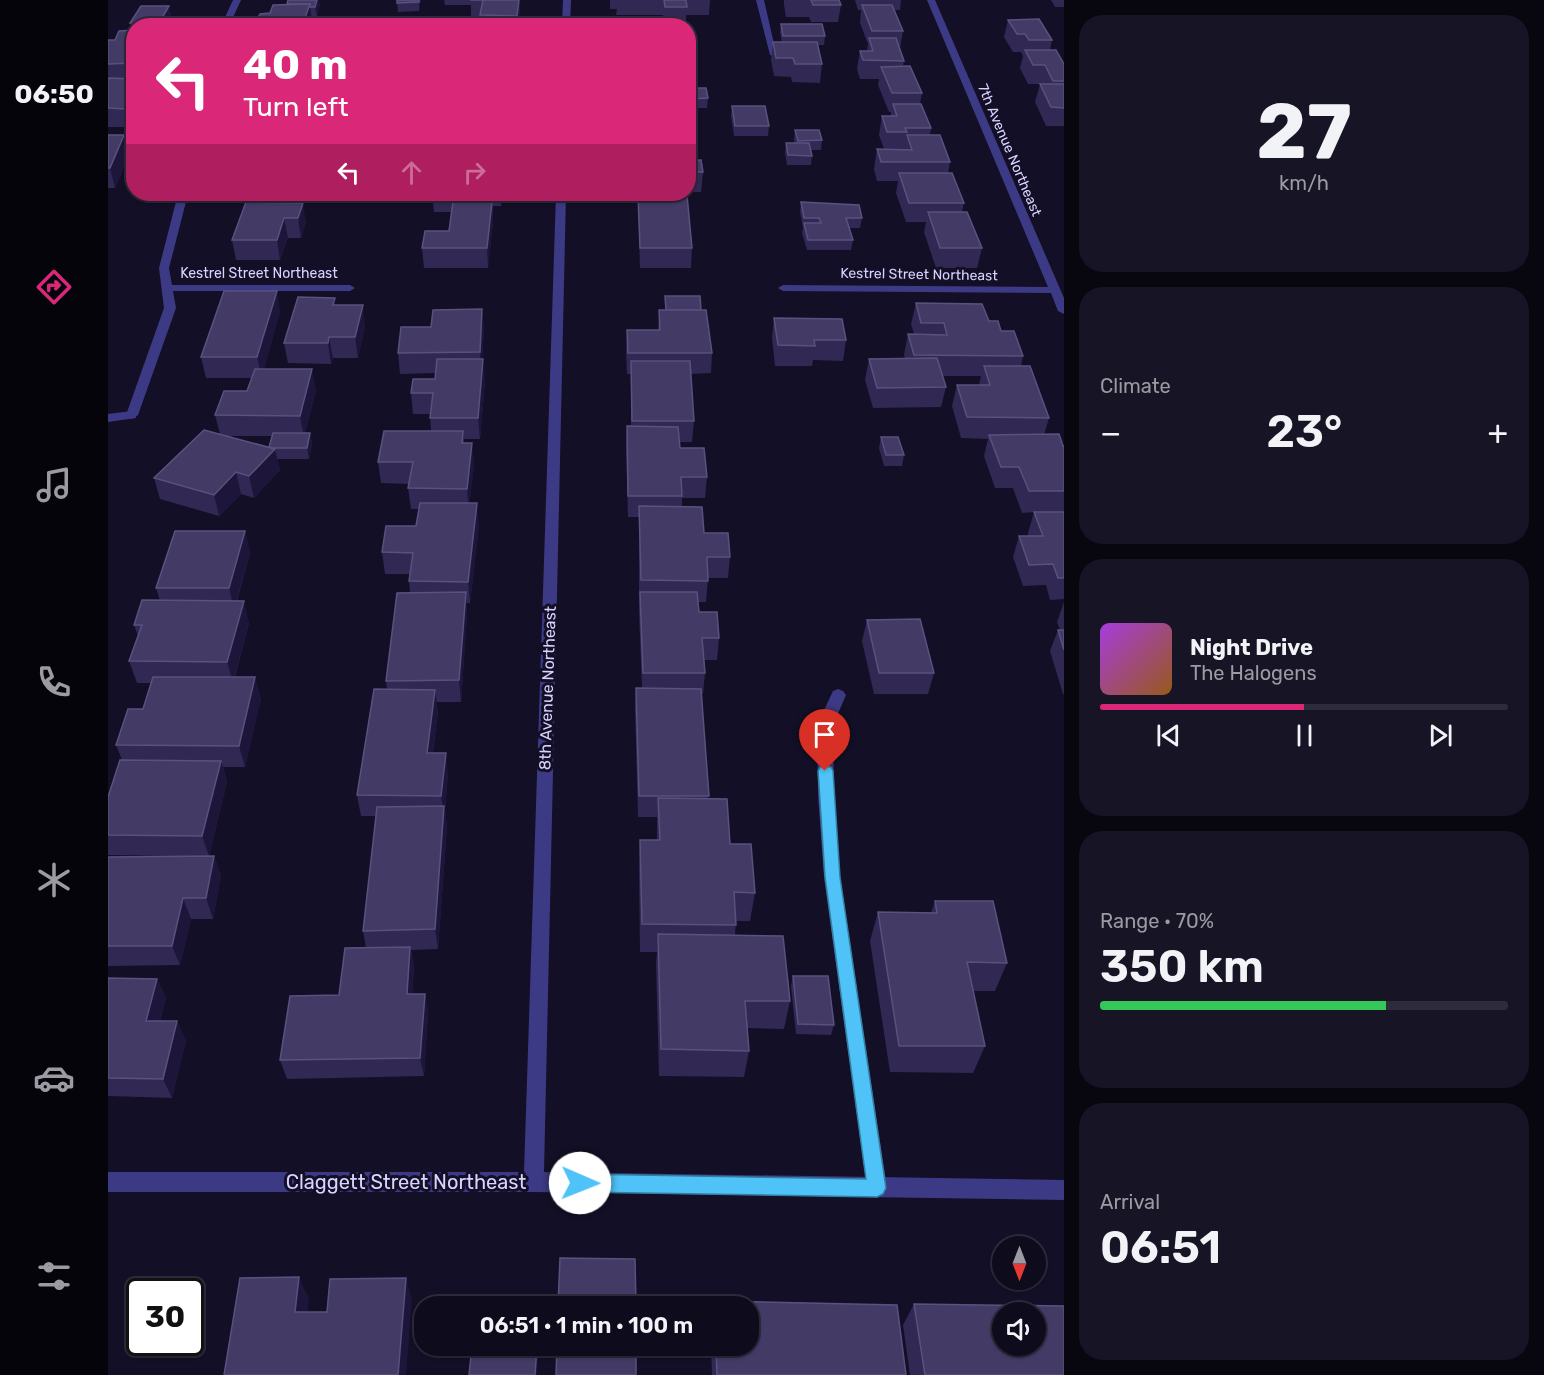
<!DOCTYPE html>
<meta charset="utf-8">
<style>
body{margin:0;font-family:Rubik,sans-serif;background:#171425;color:#f1f3f6;height:100vh;display:flex;flex-direction:column;font-size:22px;white-space:nowrap}
*{box-sizing:border-box;margin:0}
p{font-size:20px;color:#9b9ba3}
.icon{flex:none;width:33px;height:33px;fill:none;stroke:currentColor;stroke-width:2;stroke-linecap:round;stroke-linejoin:round}
.map{position:relative;flex:1;overflow:hidden}
.drawer{display:flex;flex-direction:column;gap:15px;padding:15px;background:#08060f;width:480px}
.drawer>*{flex:none}
.hud{position:absolute;left:18px;top:18px;width:570px;height:183px;border-radius:24px;box-shadow:0 2px 4px #0004,0 0 0 2px #2e2b3b;background:#db2777;color:#fff;overflow:hidden}
.needle{width:39px;rotate:180deg}
.fabs{position:absolute;left:884px;top:1236px;display:grid;gap:12px}
.fabs a{display:grid;place-items:center;width:54px;height:54px;border-radius:50%;background:#0e0b1c;box-shadow:0 2px 4px #0004,0 0 0 2px #2e2b3b;font-size:30px}
.speed{position:absolute;left:18px;top:1278px;display:flex;gap:12px;font-size:30px;font-weight:700;text-align:center}
.speed>*{display:grid;place-content:center;width:78px;height:78px;border-radius:50%;background:#0e0b1c;box-shadow:0 2px 4px #0004,0 0 0 2px #2e2b3b;line-height:1}
.speed .limit{border:3px solid #111;border-radius:9px;background:#fff;color:#111}
.pin{position:absolute;display:grid;place-items:center;width:51px;height:51px;color:#fff;margin:-62px -26px;border-radius:50% 50% 50% 0;rotate:-45deg;box-shadow:0 0 6px #0007}
.pin .icon{rotate:45deg}
.me{position:absolute;width:66px;margin:-33px;rotate:91deg;stroke-linejoin:round;filter:drop-shadow(0 0 4px #0008)}
.turn{display:flex;align-items:center;gap:21px;height:126px;padding:0 18px;font-size:27px}
.turn .icon{width:78px;height:78px;stroke-width:2.5}
.turn b{display:block;font-size:42px;line-height:51px}
.lanes{display:flex;align-items:center;height:57px;padding:0 18px;background:#0003;justify-content:center;gap:30px;direction:ltr}
.lanes .off{opacity:.35}
.big{font-size:45px;font-weight:600;line-height:1.1}
.drawer .card{flex:1;display:flex;flex-direction:column;justify-content:center;gap:9px;min-width:0;padding:0 21px;border-radius:24px;background:#171425}
.drawer .dial{align-items:center;gap:0}
.dial b{font-size:78px;line-height:1}
.song{display:flex;align-items:center;gap:18px}
.cover{width:72px;height:72px;border-radius:9px;background:linear-gradient(135deg,hsl(280 70% 55%),hsl(30 70% 35%))}
.played{height:6px;border-radius:3px;background:linear-gradient(90deg,#db2777 50%,#2e2b3b 50%)}
.keys{display:flex;justify-content:space-around;direction:ltr}
.heat{display:flex;justify-content:space-between;align-items:center;font-size:33px;direction:ltr}
.charge{height:9px;border-radius:4px;background:linear-gradient(90deg,#34c759 70%,#2e2b3b 0)}
.trip{position:absolute;left:306px;top:1296px;width:345px;height:60px;border-radius:24px;background:#0e0b1c;box-shadow:0 2px 4px #0004,0 0 0 2px #2e2b3b;font-weight:600;line-height:60px;text-align:center}
main{display:flex;flex:1;min-height:0}
.dock{display:flex;flex-direction:column;width:108px;justify-content:space-around;align-items:center;background:#06040b;color:#9b9ba3}
.dock .icon{width:42px;height:42px}
.dock .on{color:#db2777}
.dock b{font-size:27px;color:#f1f3f6}
.map>svg:first-child{display:block}
</style>
<main>
<nav class="dock">
<b>06:50</b>
<svg class="icon on" aria-label="directions" viewBox="0 0 24 24"><path d="M12 3l9 9-9 9-9-9zM9 14v-3h6M13 9l2 2-2 2"/></svg>
<svg class="icon" aria-label="music" viewBox="0 0 24 24"><path d="M9 18V5l10-2v13"/><circle cx="6" cy="18" r="3"/><circle cx="16" cy="16" r="3"/></svg>
<svg class="icon" aria-label="phone" viewBox="0 0 24 24"><path d="M5 4h4l2 5-3 2q2 4 5 5l2-3 5 2v4C11 20 4 13 5 4z"/></svg>
<svg class="icon" aria-label="climate" viewBox="0 0 24 24"><path d="M12 3v18M4 7l16 10M4 17L20 7"/></svg>
<svg class="icon" aria-label="car" viewBox="0 0 24 24"><path d="M5 17H2v-5l4-1 3-4h7l3 4 3 1v5h-3M9 17h6M6 11h13"/><circle cx="7" cy="17" r="2"/><circle cx="17" cy="17" r="2"/></svg>
<svg class="icon" aria-label="filters" viewBox="0 0 24 24"><path d="M4 7h16M4 17h16"/><circle cx="9" cy="7" r="2"/><circle cx="15" cy="17" r="2"/></svg>
</nav>
<div class="map">
<svg width="956" height="1375" viewBox="0 0 956 1375">
<rect width="100%" height="100%" fill="#130f26"/>
<g fill="none" stroke-linecap="round" stroke-linejoin="round">
<!-- lane -->
<g fill="#3d3a85" fill-rule="evenodd">
<path d="M24,411L28,412V418L0,422V414Z"/>
<path d="M730,689L735,691L738,695L725,725L726,795L732,877L779,1188L776,1195L769,1198L762,1195L759,1188L716,877L710,795L709,725L725,691Z"/>
</g>
<!-- street -->
<g fill="#3d3a85" fill-rule="evenodd">
<path d="M125,0H133L121,26H113Z"/>
<path d="M455,0H463L462,26H454Z"/>
<path d="M648,0H656L669,57L662,55Z"/>
<path d="M819,0H827L956,298V314L950,311L943,293L675,291L670,288L675,285L940,287Z"/>
<path d="M70,194H80L61,268L64,285H242L247,288L242,291H65L68,308L30,415L24,419L18,415L56,308L51,268Z"/>
<path d="M448,194H458L436,1172L956,1180V1200L426,1192H0V1172H416Z"/>
</g>
</g>
<!-- wall -->
<g fill="#312854" fill-rule="evenodd">
<path d="M289,0H313L311,11L290,12Z"/>
<path d="M336,0H411L412,17L411,26H372V18H363V5H337Z"/>
<path d="M502,0H602L601,15H578V24H556L555,15H508L509,9H502Z"/>
<path d="M676,0H731L733,5L730,22H703L701,17H678L676,5Z"/>
<path d="M747,0H793L792,10H786L795,31L792,48L796,61L795,67L814,93L812,104L823,128L822,135L842,162L840,173L856,203L854,212L874,248L869,268H828L816,232L818,222H798L788,193L790,181H769L766,169L769,149H776L771,135L774,116H783V112H781L770,85L771,79H752L749,69L752,51H759L760,44L752,23L753,10H750Z"/>
<path d="M943,0H956V7H947Z"/>
<path d="M212,4L209,16H203L204,22L203,26H148L147,24L162,13Z"/>
<path d="M63,15L57,26H26V120L21,127H0V78H1L0,76V40H7L24,30L22,23Z"/>
<path d="M900,20L944,40L942,50L956,64V126H938L927,102L932,84H920L912,68L915,56L913,52H905L896,37Z"/>
<path d="M673,24L717,36L716,45H710L714,64L712,83L684,82L683,77L666,76L663,60L665,42H674L672,33Z"/>
<path d="M580,88L600,98L599,108H580Z"/>
<path d="M624,106L661,126L660,136H626L623,116Z"/>
<path d="M580,110L585,136L584,155H580Z"/>
<path d="M687,130L714,140L713,150H703L704,156L703,165H679L677,153L678,143H687L686,140Z"/>
<path d="M0,135H16L21,154L7,188H0Z"/>
<path d="M580,160L595,172L593,192H580Z"/>
<path d="M136,194H191L188,203L198,222L193,238H180L172,260H128L124,240L138,204Z"/>
<path d="M324,194H394L393,206H385V222L380,268H316L314,248L341,231L343,212H326Z"/>
<path d="M527,194H570L584,248L583,268H532L530,203H527Z"/>
<path d="M693,202L754,218L752,228H741L745,240L743,250H699L694,233L695,228L692,212Z"/>
<path d="M557,296L593,310L604,353L603,373L582,374L586,421L584,442H571L572,448L599,477L597,498H574V507L596,533L622,557L620,578H600L598,602H590L591,612L611,638L609,660H596L597,673L595,694H594L600,799L647,893L642,921H628L627,935L682,1001L676,1029L639,1028L641,1051L636,1077L551,1076L548,963L549,952H532L531,869L532,840H549V817H530L527,709L528,688H534L531,613V517H520L518,447L519,426H523V374H519L518,351L519,330H550L551,310H557Z"/>
<path d="M808,303L881,321L893,331L915,356L913,366L941,418L936,435L956,446V599L942,600L938,585L915,586L905,557L911,536H920V533L926,512L914,513L905,488H887L876,456L880,439L853,438L844,406L849,385H871L873,376H835L838,387L833,407L765,408L757,380L761,359L797,358L796,355L800,334H806L803,324Z"/>
<path d="M228,305L257,326L250,358H225L223,364L180,363L176,343Z"/>
<path d="M374,309L376,330L374,359L377,380L372,439H356V443L366,465L361,503L371,525L362,603H358L359,614L353,702H328L330,711L325,753L340,774L337,810L339,827L330,949L303,950L306,967L304,994H317L320,1013L316,1076L179,1079L172,1060L231,995L258,948L255,931L268,816H253L249,795L279,689L278,681L302,592L301,581L302,574H277L274,552L308,526L311,509H303L300,488L301,484L273,483L270,462L323,431L322,414H305L303,393L327,379V373L292,374L290,353L323,327Z"/>
<path d="M172,311L156,369L208,390L197,433H202L204,444L201,459H169L172,470L146,498L133,494L111,516L52,499L46,478L112,434L107,415L139,391L144,378H98L93,357ZM120,436H164L161,447Z"/>
<path d="M666,318L738,340L735,361L705,360L704,366H667L664,338Z"/>
<path d="M773,437L796,455L794,466H776L771,448Z"/>
<path d="M137,531L142,553L129,601L141,623L127,677L153,698L137,767H115L119,782L101,856H106L113,876L105,919H83L72,965L0,966V857L71,856L0,855V797L14,760L8,745L35,709L43,683H29L21,661L30,636L26,625L52,601L48,588Z"/>
<path d="M956,602V694H955L942,651L950,630H952L949,622Z"/>
<path d="M759,620L826,673L820,694H766L754,641Z"/>
<path d="M827,901L899,963L887,991H865L877,1046L865,1073L782,1072L762,941L770,912L823,913Z"/>
<path d="M685,976L726,1025L723,1035L688,1034L683,986Z"/>
<path d="M0,978L49,979L58,998L52,1021L78,1040L64,1098L0,1096Z"/>
<path d="M606,1301L789,1305L798,1375H604L603,1346H640V1306H605Z"/>
<path d="M806,1304L956,1375H802L795,1325Z"/>
</g>
<!-- shaded-wall -->
<g fill="#1d163a">
<path d="M209,0H211L212,4L209,16L207,7Z"/>
<path d="M311,0H313L311,11Z"/>
<path d="M411,0L412,17L411,26H409V16Z"/>
<path d="M202,4L204,22L203,26H196L195,23Z"/>
<path d="M61,6L63,15L57,26H51V23Z"/>
<path d="M26,93V120L21,127L17,109Z"/>
<path d="M16,135L21,154L7,188L2,168Z"/>
<path d="M186,194H191L188,205Z"/>
<path d="M383,194H384L385,222L380,268L379,248L384,203Z"/>
<path d="M195,203L198,222L193,238L190,218Z"/>
<path d="M176,218L180,238L172,260L169,240Z"/>
<path d="M169,291L172,311L154,378L149,357Z"/>
<path d="M255,305L257,326L250,358L247,337Z"/>
<path d="M374,309L376,330L373,373L372,352Z"/>
<path d="M221,337L225,358L223,364L220,343Z"/>
<path d="M375,359L377,380L372,439L370,418Z"/>
<path d="M204,369L208,390L196,437L192,416Z"/>
<path d="M202,433L204,444L201,459L199,448Z"/>
<path d="M364,443L366,465L361,510L359,489Z"/>
<path d="M167,449L172,470L146,498L141,476Z"/>
<path d="M128,472L133,494L111,516L106,495Z"/>
<path d="M369,503L371,525L362,603L360,582Z"/>
<path d="M137,531L142,553L126,609L121,588Z"/>
<path d="M358,592L359,614L353,702L351,680Z"/>
<path d="M136,601L141,623L125,683L119,662Z"/>
<path d="M147,677L153,698L137,767L131,746Z"/>
<path d="M327,690L330,711L322,774L319,753Z"/>
<path d="M338,753L340,774L337,810L339,827L330,949L327,929L336,814L333,796Z"/>
<path d="M113,761L119,782L101,856L94,836Z"/>
<path d="M106,856L113,876L105,919L98,898Z"/>
<path d="M75,898L83,919L72,965L64,946Z"/>
<path d="M302,947L306,967L303,1013L299,994Z"/>
<path d="M49,979L58,998L47,1040L38,1021Z"/>
<path d="M317,994L320,1013L316,1076L312,1058Z"/>
<path d="M69,1021L78,1040L64,1098L55,1079Z"/>
<path d="M191,1277L201,1299L197,1334L187,1312Z"/>
<path d="M298,1278L304,1300L298,1375H290Z"/>
<path d="M429,1346L430,1360L429,1375H427Z"/>
</g>
<!-- building -->
<g fill="#433a66" stroke="#5a527e" stroke-width="1.5" fill-rule="evenodd">
<path d="M180,0H209L207,7H202V4H179Z"/>
<path d="M289,0H311V2L289,3Z"/>
<path d="M362,0H411L409,16L372,15L375,0Z"/>
<path d="M556,0H578L579,7H557Z"/>
<path d="M703,0H731L733,5H705Z"/>
<path d="M202,4L195,23L147,24L152,14L162,13L165,5Z"/>
<path d="M754,5H784L795,31H764Z"/>
<path d="M33,6H61L51,23H22Z"/>
<path d="M931,19L944,40H921L917,34H909L900,20Z"/>
<path d="M673,24H714L717,36H675Z"/>
<path d="M26,30V63L0,64V40H7L11,31Z"/>
<path d="M761,38H788L796,61L755,60L752,51H765Z"/>
<path d="M665,42H709L714,64H687L685,58H668Z"/>
<path d="M917,50H948L956,64V81H945L937,65H925Z"/>
<path d="M802,66L814,93H784L773,67Z"/>
<path d="M0,78L26,79V93L17,109L0,108Z"/>
<path d="M932,84H956V108L943,107Z"/>
<path d="M580,88H598L600,98L580,99Z"/>
<path d="M785,104H813L823,128H797L799,132H779L774,116H789Z"/>
<path d="M624,106H657L661,126H627Z"/>
<path d="M580,110H581L585,136H580Z"/>
<path d="M687,130H711L714,140L690,141Z"/>
<path d="M0,135H16L2,168H0Z"/>
<path d="M799,135H832L842,162H773L769,149L804,150Z"/>
<path d="M678,143H701L704,156L680,155Z"/>
<path d="M580,160H593L595,172H580Z"/>
<path d="M791,173H844L856,203H801Z"/>
<path d="M530,195H579L584,248H532Z"/>
<path d="M138,202L195,203L190,218H176L169,240H124Z"/>
<path d="M345,202H384L379,248H314L317,231H341Z"/>
<path d="M693,202L751,205L754,218H738L745,240H700L696,223H713L711,218H696Z"/>
<path d="M820,212H859L874,248H832Z"/>
<path d="M116,291H169L149,357H93Z"/>
<path d="M557,296H592L593,310H558Z"/>
<path d="M190,297L227,298L225,305H255L247,337H221L220,343H176Z"/>
<path d="M808,303L874,304L881,321H890L893,331H906L915,356L806,355L800,334L839,335L836,323H813Z"/>
<path d="M374,309L372,352L290,353L293,327H323L325,310Z"/>
<path d="M551,310H598L604,353H520L519,330H552Z"/>
<path d="M666,318L734,319L738,340H706L707,346L670,345Z"/>
<path d="M829,358L838,387L769,388L761,359Z"/>
<path d="M329,359H375L370,418H322L325,393H303L305,379H327Z"/>
<path d="M523,361H582L586,421H524Z"/>
<path d="M876,366H922L941,418L859,417L849,385H882Z"/>
<path d="M147,369H204L192,416L107,415L116,391H139Z"/>
<path d="M519,426L570,427L572,448H596L599,477H573L574,496H520Z"/>
<path d="M96,430L167,449L141,476L128,472L106,495L46,478Z"/>
<path d="M276,431H355L354,443H364L359,489L300,488L305,462H270Z"/>
<path d="M165,433H202L199,448H164L161,447Z"/>
<path d="M951,434L955,446H956V491H921L911,467H893L881,435Z"/>
<path d="M773,437H790L796,455H778Z"/>
<path d="M312,503H369L360,582L301,581L305,553L274,552L278,526H308Z"/>
<path d="M531,506L594,507L596,533H620L622,557H599L600,581L533,580Z"/>
<path d="M926,512H956V578H950L945,564L921,565L911,536H935Z"/>
<path d="M67,531H137L121,588H48Z"/>
<path d="M358,592L351,680L278,681L289,593Z"/>
<path d="M532,592H589L591,612H609L611,638H594L597,673H535Z"/>
<path d="M34,600L136,601L119,662L21,661L34,625H26Z"/>
<path d="M812,619L826,673H771L759,620Z"/>
<path d="M950,630H956V650Z"/>
<path d="M45,677H147L131,746L8,745L20,709H35Z"/>
<path d="M528,688L593,689L601,796H531Z"/>
<path d="M266,689L327,690L319,753H338L333,796L249,795Z"/>
<path d="M12,760L113,761L94,836L0,835V797Z"/>
<path d="M550,798L619,799L622,844H643L647,893L626,892L628,925L534,924L532,840H552Z"/>
<path d="M336,806L327,929L255,931L269,807Z"/>
<path d="M106,856L98,898H75L64,946H0V857Z"/>
<path d="M827,901H885L899,963L859,962L877,1046H791L770,912L829,913Z"/>
<path d="M550,934L675,936L682,1001H637L641,1051L553,1049Z"/>
<path d="M302,947L299,994H317L312,1058L172,1060L182,996L231,995L237,948Z"/>
<path d="M685,976H720L726,1025L690,1024Z"/>
<path d="M0,978L49,979L38,1021H69L55,1079L0,1078Z"/>
<path d="M452,1258L527,1259L528,1306H450Z"/>
<path d="M191,1277L187,1312H219L222,1279L298,1278L290,1375H116L132,1278Z"/>
<path d="M606,1301L789,1305L798,1375H609L608,1346H640V1306H607Z"/>
<path d="M806,1304L956,1306V1375H817ZM894,1312H927V1346H894Z"/>
<path d="M364,1346H429L427,1375H361Z"/>
<path d="M449,1346H528V1375H448Z"/>
</g>
<!-- route -->
<path fill="#4fc3f7" stroke="#337fa1" stroke-width="1.5" d="M717,766L723,767L725,771L732,877L778,1188L775,1194L769,1197L472,1192L465,1189L462,1183L465,1177L472,1174L758,1179L717,877L710,771L712,767Z"/>
<g text-anchor="middle" stroke-width="6" stroke-linejoin="round" paint-order="stroke">
<!-- far-street labels -->
<g font-size="14" fill="#d9d4ff" stroke="#130f26">
<text transform="translate(902 150) rotate(67)" y="5">7th Avenue Northeast</text>
<text x="151" y="278">Kestrel Street Northeast</text>
<text transform="translate(811 274) rotate(1)" y="5">Kestrel Street Northeast</text>
</g>
<!-- street labels -->
<g font-size="16" fill="#d9d4ff" stroke="#130f26">
<text transform="translate(439 688) rotate(-88)" y="6">8th Avenue Northeast</text>
</g>
<!-- near-street labels -->
<g font-size="20" fill="#d9d4ff" stroke="#130f26">
<text x="298" y="1189">Claggett Street Northeast</text>
</g>
</g>
</svg>
<div class="fabs">
<a><svg class="needle" viewBox="-14 -14 28 28"><path d="M0-13l5 13h-10z" fill="#e53935"/><path d="M0 13l5-13h-10z" fill="#9b9ba3"/></svg></a>
<a><svg class="icon" aria-label="sound" viewBox="0 0 24 24"><path d="M4 9h4l5-4v14l-5-4H4zM17 9q2 3 0 6"/></svg></a>
</div>
<div class="speed"><div class="limit">30</div></div>
<div class="pin" style="left:717px;top:771px;background:#d93025"><svg class="icon" aria-label="arrive" viewBox="0 0 24 24"><path d="M6 21V4h12l-3 4 3 4H6"/></svg></div>
<svg class="me" style="left:472px;top:1183px" viewBox="-20 -20 40 40"><circle r="19" fill="#fff"/><path d="M0-13L10 11 0 6-10 11z" fill="#4fc3f7"/></svg>
<div class="trip">06:51 · 1 min · 100 m</div>
<div class="hud">
<div class="turn"><svg class="icon" aria-label="left" viewBox="0 0 24 24"><path d="M17 20v-9H6M10 6l-5 5 5 5"/></svg><div><b>40 m</b>Turn left</div></div>
<div class="lanes"><svg class="icon" aria-label="left" viewBox="0 0 24 24"><path d="M17 20v-9H6M10 6l-5 5 5 5"/></svg><svg class="icon off" aria-label="ahead" viewBox="0 0 24 24"><path d="M12 20V5M6 11l6-6 6 6"/></svg><svg class="icon off" aria-label="right" viewBox="0 0 24 24"><path d="M7 20v-9h11M14 6l5 5-5 5"/></svg></div>
</div>
</div>
<section class="drawer">
<div class="card dial"><b>27</b><p>km/h</p></div>
<div class="card"><p>Climate</p>
<div class="heat"><a>−</a><b class="big">23°</b><a>+</a></div>
</div>
<div class="card">
<div class="song"><i class="cover"></i><div><b>Night Drive</b><p>The Halogens</p></div></div>
<div class="played"></div>
<div class="keys"><svg class="icon" aria-label="previous" viewBox="0 0 24 24"><path d="M18 5L8 12l10 7zM5 5v14"/></svg><svg class="icon" aria-label="pause" viewBox="0 0 24 24"><path d="M8 5v14M16 5v14"/></svg><svg class="icon" aria-label="next" viewBox="0 0 24 24"><path d="M6 5l10 7-10 7zM19 5v14"/></svg></div>
</div>
<div class="card"><p>Range · 70%</p><b class="big">350 km</b><div class="charge"></div></div>
<div class="card"><p>Arrival</p><b class="big">06:51</b></div>
</section>
</main>
